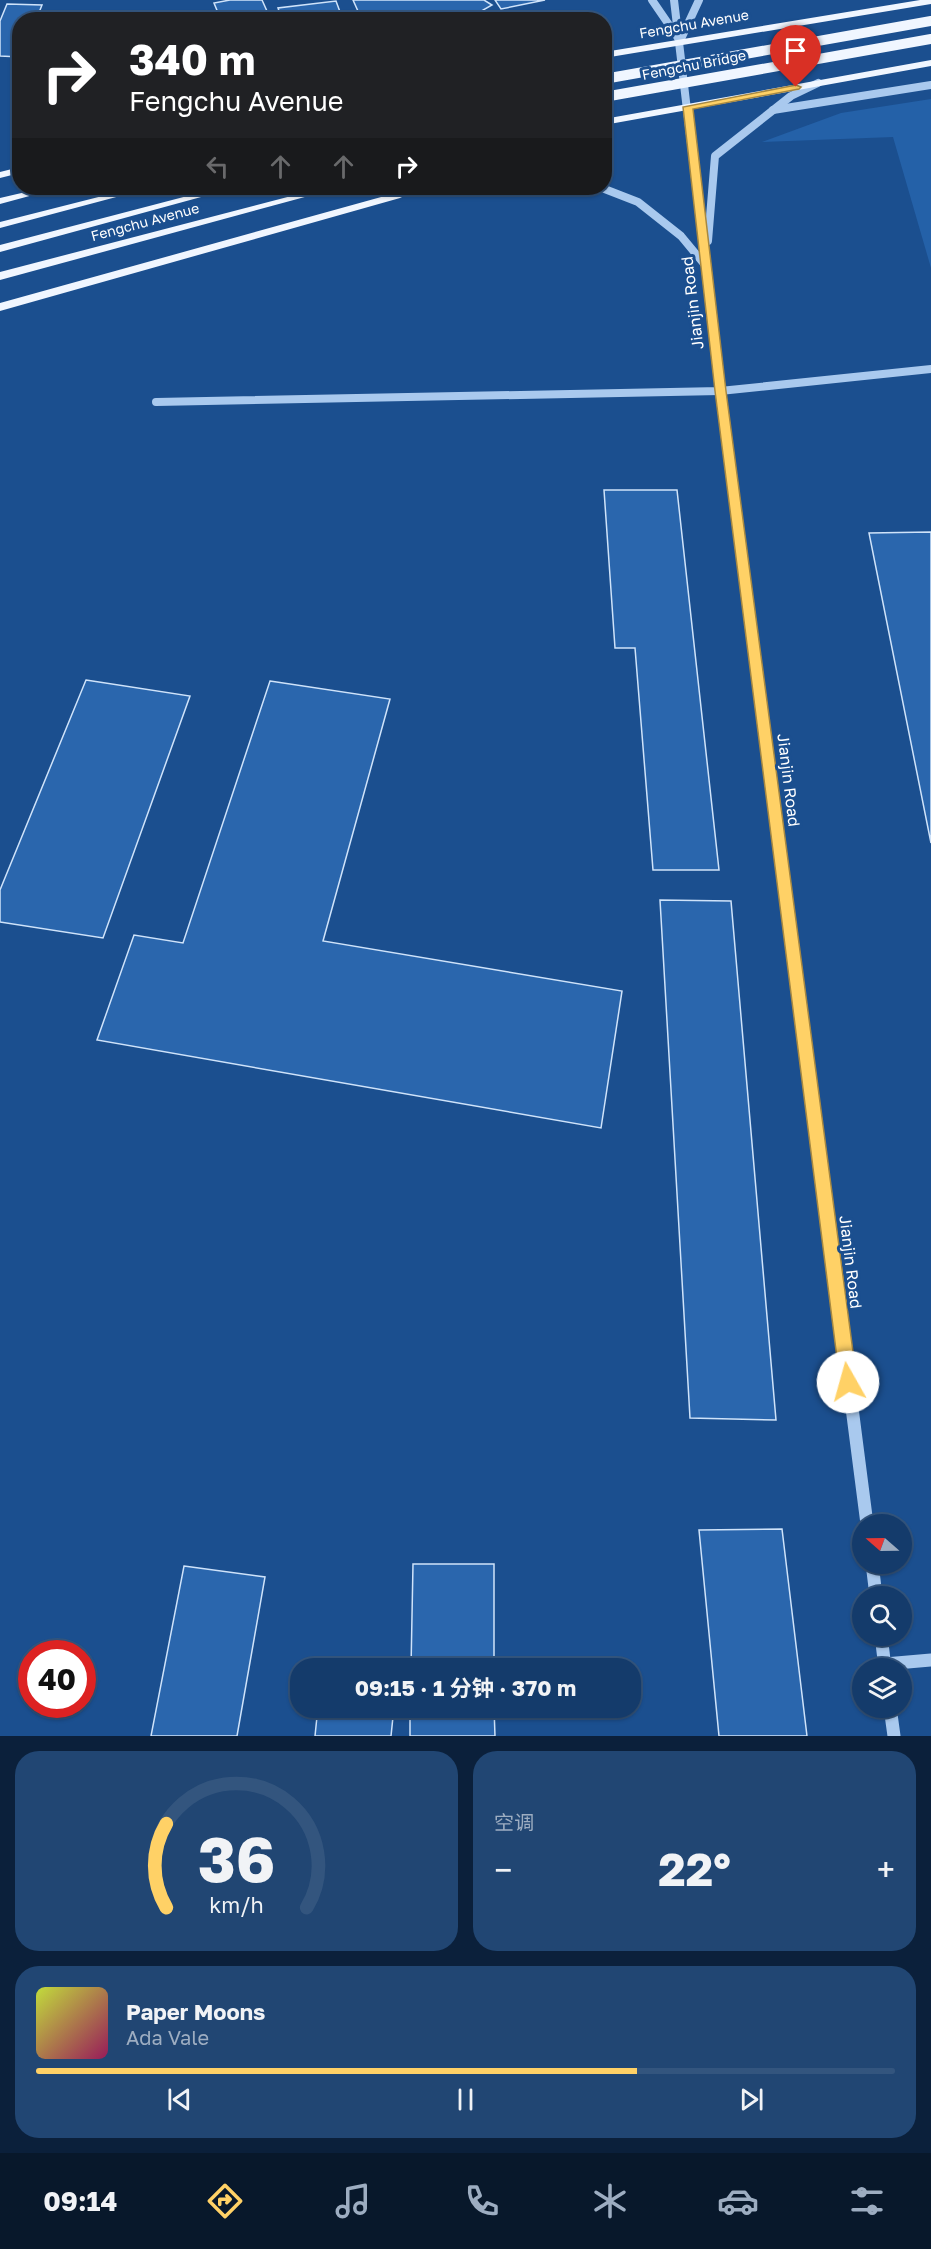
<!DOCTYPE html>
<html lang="zh">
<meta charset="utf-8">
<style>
body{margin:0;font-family:"Golos Text","Noto Sans SC",sans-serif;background:#214673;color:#f1f3f6;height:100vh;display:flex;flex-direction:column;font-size:22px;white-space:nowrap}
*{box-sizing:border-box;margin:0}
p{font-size:20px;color:#9dadc1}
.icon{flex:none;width:33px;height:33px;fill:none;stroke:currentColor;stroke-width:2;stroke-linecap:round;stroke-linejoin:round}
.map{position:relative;height:1736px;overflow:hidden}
.sheet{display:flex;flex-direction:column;gap:15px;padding:15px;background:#0b203b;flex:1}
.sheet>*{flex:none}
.top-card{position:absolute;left:12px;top:12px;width:600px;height:183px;border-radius:24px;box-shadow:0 2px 4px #0004,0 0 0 2px #33557e;background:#202124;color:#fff;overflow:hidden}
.needle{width:39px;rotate:290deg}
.controls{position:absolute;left:852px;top:1514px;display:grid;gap:12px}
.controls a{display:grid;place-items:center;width:60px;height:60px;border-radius:50%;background:#143b6b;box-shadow:0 2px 4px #0004,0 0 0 2px #33557e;font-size:30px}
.speed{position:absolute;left:18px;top:1640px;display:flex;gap:12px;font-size:30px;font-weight:700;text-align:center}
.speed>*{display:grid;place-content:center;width:78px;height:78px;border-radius:50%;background:#143b6b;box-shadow:0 2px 4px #0004,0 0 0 2px #33557e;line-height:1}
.speed .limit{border:9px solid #d22;background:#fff;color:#111}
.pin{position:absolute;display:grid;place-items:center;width:51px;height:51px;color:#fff;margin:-62px -26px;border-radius:50% 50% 50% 0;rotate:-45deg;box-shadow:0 0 6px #0007}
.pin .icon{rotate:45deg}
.me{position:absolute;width:66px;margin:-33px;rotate:353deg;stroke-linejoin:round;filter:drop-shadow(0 0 4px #0008)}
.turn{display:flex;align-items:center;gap:21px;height:126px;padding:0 18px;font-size:27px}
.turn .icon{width:78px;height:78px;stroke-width:2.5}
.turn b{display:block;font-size:42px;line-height:51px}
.lanes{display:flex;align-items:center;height:57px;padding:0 18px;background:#0003;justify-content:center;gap:30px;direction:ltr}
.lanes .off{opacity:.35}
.big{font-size:45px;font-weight:700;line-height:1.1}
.sheet .widget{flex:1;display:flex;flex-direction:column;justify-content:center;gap:9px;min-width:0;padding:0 21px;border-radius:24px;background:#214673}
.sheet .dial{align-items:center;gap:0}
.dial svg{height:156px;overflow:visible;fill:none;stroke:#33557e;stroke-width:7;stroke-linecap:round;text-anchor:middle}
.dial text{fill:#f1f3f6;stroke:none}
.song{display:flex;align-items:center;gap:18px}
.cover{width:72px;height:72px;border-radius:9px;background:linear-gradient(135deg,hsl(70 70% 55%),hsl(330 70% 35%))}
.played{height:6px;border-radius:3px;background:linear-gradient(90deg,#ffd166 70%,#33557e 70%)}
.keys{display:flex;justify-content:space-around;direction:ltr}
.heat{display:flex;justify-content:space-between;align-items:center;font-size:33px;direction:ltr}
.sheet .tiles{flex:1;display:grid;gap:15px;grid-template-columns:1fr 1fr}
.widget:last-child{grid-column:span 2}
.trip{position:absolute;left:290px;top:1658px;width:351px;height:60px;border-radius:24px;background:#143b6b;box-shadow:0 2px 4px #0004,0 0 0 2px #33557e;font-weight:700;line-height:60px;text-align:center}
.tab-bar{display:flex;height:96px;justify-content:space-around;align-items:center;background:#08182b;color:#9dadc1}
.tab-bar .icon{width:42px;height:42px}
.tab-bar .on{color:#ffd166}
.tab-bar b{font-size:27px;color:#f1f3f6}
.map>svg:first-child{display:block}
</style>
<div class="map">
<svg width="931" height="1736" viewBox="0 0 931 1736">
<rect width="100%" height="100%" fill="#1b4f8f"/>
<!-- green -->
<path fill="#2461a8" d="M931,99V268L893,137L762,142L841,113Z"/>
<!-- building -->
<g fill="#2a66ad" stroke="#cfe3fa" stroke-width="1.5">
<path d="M230,0H262L271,20H221L214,3Z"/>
<path d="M353,0H484L492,5L483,10L492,17L486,20H362Z"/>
<path d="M495,0H545L501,9Z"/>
<path d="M336,1L343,20H282L278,8Z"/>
<path d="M7,4L42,5L36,20H20V57L0,56V21Z"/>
<path d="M604,490H677L719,870H653L635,648H615Z"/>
<path d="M931,532V843L869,533Z"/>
<path d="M86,680L190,696L103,938L0,922V890Z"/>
<path d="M270,681L390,699L323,941L622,991L601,1128L97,1040L134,935L183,943Z"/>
<path d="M660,900L731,901L776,1420L690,1418Z"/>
<path d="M782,1529L807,1736H719L699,1530Z"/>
<path d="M413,1564H494V1668H411Z"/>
<path d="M184,1566L265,1577L237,1736H151Z"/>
<path d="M318,1707H394L391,1736H315Z"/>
<path d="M410,1707H494L495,1736H410Z"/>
</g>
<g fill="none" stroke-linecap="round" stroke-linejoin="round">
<!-- minor-far2 -->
<g stroke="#a9c9ee" stroke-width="8">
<path d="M652,0L678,38"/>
<path d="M674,0L726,440"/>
<path d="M680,41L699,0"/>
<path d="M773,110L931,85"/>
<path d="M602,188L638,202L681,236L705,265"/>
<path d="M708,241L715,156L791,96L818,83"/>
<path d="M156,402L720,391L931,369"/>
</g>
<!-- minor-far1 -->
<path stroke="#a9c9ee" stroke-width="10" d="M726,438L800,1006"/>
<!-- minor -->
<g stroke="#a9c9ee" stroke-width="13">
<path d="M800,1005L867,1524"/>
<path d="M872,1563L876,1596"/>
<path d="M881,1635L885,1668"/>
<path d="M885,1664L931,1660"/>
<path d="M890,1707L894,1736"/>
</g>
<!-- major -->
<g fill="#f0f6ff" fill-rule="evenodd">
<path d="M920,0H931V4L604,58V52Z"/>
<path d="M931,60V66L604,125V119Z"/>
<path d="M20,167V173L0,178V172Z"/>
<path d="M43,188H59L0,204V198Z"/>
<path d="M134,188H150L0,228V222Z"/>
<path d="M218,188H234L0,252V245Z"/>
<path d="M322,188H338L0,280V272Z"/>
<path d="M407,188H420L400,198L0,311V303L392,194Z"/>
</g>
<!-- major-bridge -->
<g stroke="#f0f6ff" stroke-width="10">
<path d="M604,79L931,21"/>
<path d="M604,97L931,39"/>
</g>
</g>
<!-- route -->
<path fill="#ffd166" stroke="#a68842" stroke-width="1.5" d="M796,85L801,87L799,89L693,109L726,391L857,1382L854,1388L848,1390L842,1388L840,1382L715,391L683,107Z"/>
<g text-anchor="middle" stroke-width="6" stroke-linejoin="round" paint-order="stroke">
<!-- far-street labels -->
<g font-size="14" fill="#fff" stroke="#1b4f8f">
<text transform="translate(694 24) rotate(-10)" y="5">Fengchu Avenue</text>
<text transform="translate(694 65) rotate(-11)" y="5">Fengchu Bridge</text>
<text transform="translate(145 222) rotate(-15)" y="5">Fengchu Avenue</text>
</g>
<!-- street labels -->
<g font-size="16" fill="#fff" stroke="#1b4f8f">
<text transform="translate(692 303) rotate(-97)" y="6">Jianjin Road</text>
<text transform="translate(789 780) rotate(83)" y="6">Jianjin Road</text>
<text transform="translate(851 1262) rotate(83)" y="6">Jianjin Road</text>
</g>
</g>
</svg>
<div class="controls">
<a><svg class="needle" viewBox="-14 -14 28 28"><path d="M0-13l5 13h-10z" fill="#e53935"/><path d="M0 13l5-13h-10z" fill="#9dadc1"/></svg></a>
<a><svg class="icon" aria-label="search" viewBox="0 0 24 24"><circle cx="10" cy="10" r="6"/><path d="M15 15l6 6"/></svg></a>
<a><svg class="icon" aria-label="layers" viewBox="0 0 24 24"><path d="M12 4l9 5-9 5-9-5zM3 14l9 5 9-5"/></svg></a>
</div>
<div class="speed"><div class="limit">40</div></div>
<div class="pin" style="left:796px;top:87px;background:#d93025"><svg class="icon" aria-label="arrive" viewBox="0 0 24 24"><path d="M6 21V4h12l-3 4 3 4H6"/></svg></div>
<svg class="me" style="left:848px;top:1382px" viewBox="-20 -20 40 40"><circle r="19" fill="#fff"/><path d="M0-13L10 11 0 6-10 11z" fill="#ffd166"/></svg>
<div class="trip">09:15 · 1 分钟 · 370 m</div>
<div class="top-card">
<div class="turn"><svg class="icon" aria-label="right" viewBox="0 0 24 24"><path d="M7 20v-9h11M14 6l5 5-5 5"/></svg><div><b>340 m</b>Fengchu Avenue</div></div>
<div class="lanes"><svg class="icon off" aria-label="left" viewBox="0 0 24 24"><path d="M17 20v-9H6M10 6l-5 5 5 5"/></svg><svg class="icon off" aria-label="ahead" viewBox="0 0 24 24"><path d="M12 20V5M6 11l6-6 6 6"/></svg><svg class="icon off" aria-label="ahead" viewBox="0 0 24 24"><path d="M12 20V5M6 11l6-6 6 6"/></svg><svg class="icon" aria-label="right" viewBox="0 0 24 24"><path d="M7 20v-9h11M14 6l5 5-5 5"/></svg></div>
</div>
</div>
<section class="sheet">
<div class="tiles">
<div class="widget dial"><svg viewBox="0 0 100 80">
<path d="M14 69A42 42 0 1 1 86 69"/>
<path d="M14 69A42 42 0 0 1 14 26" stroke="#ffd166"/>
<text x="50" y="56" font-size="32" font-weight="700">36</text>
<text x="50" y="72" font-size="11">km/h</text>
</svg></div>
<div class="widget"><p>空调</p>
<div class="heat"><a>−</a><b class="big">22°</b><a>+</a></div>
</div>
<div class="widget">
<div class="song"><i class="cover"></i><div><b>Paper Moons</b><p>Ada Vale</p></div></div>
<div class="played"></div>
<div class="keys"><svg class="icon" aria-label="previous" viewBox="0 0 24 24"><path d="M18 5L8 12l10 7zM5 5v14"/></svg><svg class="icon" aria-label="pause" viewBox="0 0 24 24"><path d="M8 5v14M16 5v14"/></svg><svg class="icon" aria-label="next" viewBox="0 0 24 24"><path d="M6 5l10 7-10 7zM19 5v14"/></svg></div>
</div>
</div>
</section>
<nav class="tab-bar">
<b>09:14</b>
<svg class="icon on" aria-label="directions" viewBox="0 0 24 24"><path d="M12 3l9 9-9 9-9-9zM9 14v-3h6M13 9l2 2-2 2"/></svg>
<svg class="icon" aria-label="music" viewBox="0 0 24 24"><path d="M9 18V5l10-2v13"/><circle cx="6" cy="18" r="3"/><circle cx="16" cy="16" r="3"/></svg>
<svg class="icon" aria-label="phone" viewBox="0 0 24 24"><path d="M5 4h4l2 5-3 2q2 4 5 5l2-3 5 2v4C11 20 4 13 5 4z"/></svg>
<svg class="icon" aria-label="climate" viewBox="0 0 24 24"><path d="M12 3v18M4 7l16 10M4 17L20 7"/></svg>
<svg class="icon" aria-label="car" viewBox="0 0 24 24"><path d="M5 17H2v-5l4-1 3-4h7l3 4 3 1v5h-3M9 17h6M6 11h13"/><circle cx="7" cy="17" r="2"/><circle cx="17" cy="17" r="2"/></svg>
<svg class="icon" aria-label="filters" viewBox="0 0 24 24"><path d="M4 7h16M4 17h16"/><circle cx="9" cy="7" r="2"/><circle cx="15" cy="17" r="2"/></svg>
</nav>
